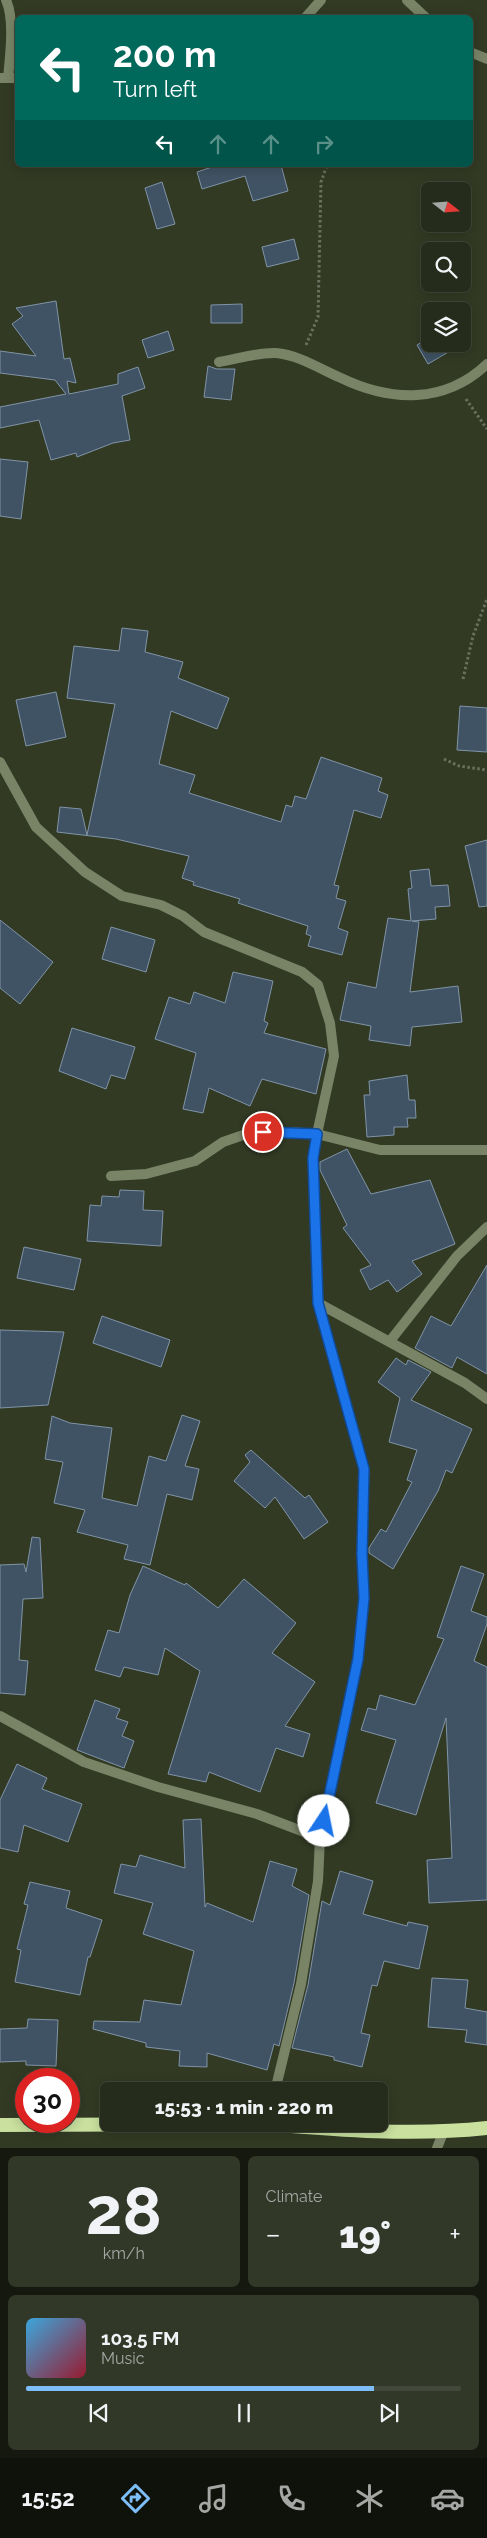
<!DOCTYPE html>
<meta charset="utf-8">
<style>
body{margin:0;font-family:Raleway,sans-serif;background:#323828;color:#f1f3f6;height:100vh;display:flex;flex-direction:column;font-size:19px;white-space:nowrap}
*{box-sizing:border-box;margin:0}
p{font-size:16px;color:#a4a7a3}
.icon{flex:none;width:28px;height:28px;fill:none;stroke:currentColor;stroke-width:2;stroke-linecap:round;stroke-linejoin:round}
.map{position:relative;height:2148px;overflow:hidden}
.panel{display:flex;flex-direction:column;gap:8px;padding:8px;background:#15180f;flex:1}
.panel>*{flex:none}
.guide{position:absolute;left:15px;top:15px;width:458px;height:152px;border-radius:8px;box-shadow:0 2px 12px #0003,0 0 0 1px #42483a;background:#00695c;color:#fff;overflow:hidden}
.needle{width:32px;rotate:107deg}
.fabs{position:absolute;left:421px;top:182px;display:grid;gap:10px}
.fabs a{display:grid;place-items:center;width:50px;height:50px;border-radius:8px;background:#262c1b;box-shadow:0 2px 12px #0003,0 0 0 1px #42483a;font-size:25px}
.speed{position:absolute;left:15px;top:2068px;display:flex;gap:10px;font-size:25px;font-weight:700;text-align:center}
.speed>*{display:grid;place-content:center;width:65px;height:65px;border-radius:50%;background:#262c1b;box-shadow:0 2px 12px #0003,0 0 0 1px #42483a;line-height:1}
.speed .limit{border:8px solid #d22;background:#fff;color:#111}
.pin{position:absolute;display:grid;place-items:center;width:42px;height:42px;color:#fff;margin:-21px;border:2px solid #fff;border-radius:50%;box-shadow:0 1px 5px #0007}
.me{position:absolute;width:55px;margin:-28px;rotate:11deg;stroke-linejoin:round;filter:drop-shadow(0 0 4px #0008)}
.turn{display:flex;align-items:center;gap:18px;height:105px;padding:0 15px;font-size:22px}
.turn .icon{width:65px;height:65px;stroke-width:2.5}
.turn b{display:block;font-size:35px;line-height:42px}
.lanes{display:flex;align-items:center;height:48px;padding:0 15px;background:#0003;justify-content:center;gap:25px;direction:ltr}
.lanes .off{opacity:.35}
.big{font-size:38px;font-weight:800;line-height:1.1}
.panel .widget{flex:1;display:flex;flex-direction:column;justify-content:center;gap:8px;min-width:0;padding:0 18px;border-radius:8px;background:#323828}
.panel .dial{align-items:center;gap:0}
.dial b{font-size:65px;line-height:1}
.song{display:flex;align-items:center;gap:15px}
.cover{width:60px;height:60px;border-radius:8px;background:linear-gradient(135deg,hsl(200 70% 55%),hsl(350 70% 35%))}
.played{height:5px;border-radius:2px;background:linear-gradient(90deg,#7dbef9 80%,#42483a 80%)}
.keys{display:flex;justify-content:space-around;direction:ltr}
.heat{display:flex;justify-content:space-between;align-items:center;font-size:28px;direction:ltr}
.panel .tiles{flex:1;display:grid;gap:8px;grid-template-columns:1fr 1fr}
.widget:last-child{grid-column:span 2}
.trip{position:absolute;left:100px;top:2082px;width:288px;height:50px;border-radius:8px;background:#262c1b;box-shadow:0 2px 12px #0003,0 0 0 1px #42483a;font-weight:800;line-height:50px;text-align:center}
.tab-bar{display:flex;height:80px;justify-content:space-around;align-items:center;background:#0f120b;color:#a4a7a3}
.tab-bar .icon{width:35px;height:35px}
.tab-bar .current{color:#7dbef9}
.tab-bar b{font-size:22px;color:#f1f3f6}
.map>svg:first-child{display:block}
</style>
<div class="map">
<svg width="487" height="2148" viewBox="0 0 487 2148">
<rect width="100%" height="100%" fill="#323a24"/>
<!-- building -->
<g fill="#405364" stroke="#8094a8">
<path d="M218,165H281L288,191L253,201L245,176L202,189L197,172Z"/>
<path d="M162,182L175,224L157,229L145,188Z"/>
<path d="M294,239L299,259L267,267L262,247Z"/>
<path d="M56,301L64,359L70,358L76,383L67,381L69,394L118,384V374L138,367L145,388L122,396L130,440L113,443L77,457L76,453L51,460L39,420L0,428V407L66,394L55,380L0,373V351L36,356L12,324L23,316L16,308Z"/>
<path d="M242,304V323H211V305Z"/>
<path d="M168,331L174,350L148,358L142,340Z"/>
<path d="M430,337V344H462L428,364L417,345Z"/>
<path d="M208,366L217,369H235L231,400L204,397Z"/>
<path d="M0,459L28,462L21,519L0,516Z"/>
<path d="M122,628L148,631L145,652L183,662L178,678L229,698L217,729L171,711L159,764L195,775L189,793L281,822L286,805L292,807L295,796L306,799L321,757L382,778L378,791L388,795L381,818L354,810L334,885L339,886L336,898L346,901L338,928L348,932L342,955L308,946L311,936L306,934L308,926L238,903L240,899L193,885L194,882L182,878L189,856L116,839L57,832L60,807L81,809L87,835L115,704L67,698L74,646L119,651Z"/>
<path d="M56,692L66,737L26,746L16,700Z"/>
<path d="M460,706L487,708V752L457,750Z"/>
<path d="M487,840V906L479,907L465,846Z"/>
<path d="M429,869L431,886L448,885L450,906L435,907L436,919L412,921L419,922L410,992L458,986L462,1022L412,1027L410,1046L369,1040L371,1026L340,1020L348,982L376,988L388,918L411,921L408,889L412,888L410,871Z"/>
<path d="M0,920L53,962L20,1004L0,988Z"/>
<path d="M111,927L155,940L146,972L102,959Z"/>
<path d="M233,972L273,981L264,1021L268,1023L264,1033L326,1049L316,1094L262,1079L250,1106L209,1088L203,1113L183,1109L196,1053L155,1039L169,997L190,1004L194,992L225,1003Z"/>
<path d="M72,1028L135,1047L125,1079L111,1075L106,1089L59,1071Z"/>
<path d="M407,1075L409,1100H415L416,1118H407L408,1127H394V1135L367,1137L364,1095H370L369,1081Z"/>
<path d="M347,1149L371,1194L430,1180L455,1244L412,1261L422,1274L397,1292L388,1280L370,1290L360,1270L371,1265L343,1228L347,1225L320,1170V1162Z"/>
<path d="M120,1190L144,1191L143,1210L163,1211L161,1246L87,1241L90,1205L101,1206L102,1196L119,1197Z"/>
<path d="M24,1247L81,1259L74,1290L17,1278Z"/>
<path d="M487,1265V1374L457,1357L452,1368L415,1348L431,1316L451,1326Z"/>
<path d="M102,1316L170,1340L161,1367L93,1343Z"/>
<path d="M0,1330L64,1332L48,1405L0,1408Z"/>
<path d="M396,1358L406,1365L408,1360L431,1372L411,1400L472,1429L452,1473L446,1470L438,1491L393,1569L369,1553V1548L381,1529L386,1532L412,1482L407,1480L417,1450L389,1442L400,1398L378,1382Z"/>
<path d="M182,1415L200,1421L185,1466L199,1469L192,1500L167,1494L150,1565L124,1559L128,1545L77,1532L85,1510L54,1503L63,1462L45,1459L52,1416L70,1423L112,1428L102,1498L137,1506L149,1456L166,1461Z"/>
<path d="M251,1450L305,1498L309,1495L328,1522L304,1539L275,1497L265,1508L234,1481L250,1462L245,1455Z"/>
<path d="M32,1537L40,1538L43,1598L23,1599L19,1660L28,1661L25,1695L0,1693V1565L24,1564L26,1572Z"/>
<path d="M143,1566L185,1585L186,1583L218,1608L244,1579L296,1623L272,1653L315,1682L285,1726L310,1734L303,1757L276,1748L260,1792L209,1772L206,1782L168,1774L200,1671L165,1648L158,1675L124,1667L120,1677L95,1670L108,1630L119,1633L130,1595Z"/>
<path d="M461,1566L484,1574L471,1611L487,1617V1624L474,1661L487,1667V1900L429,1903L427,1860L452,1858L446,1718L416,1815L376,1803L396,1740L361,1730L368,1708L376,1710L380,1695L415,1705L444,1639L437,1637Z"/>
<path d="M95,1700L120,1709L116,1718L128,1722L122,1736L134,1741L124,1768L77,1750Z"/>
<path d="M17,1764L47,1778L42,1789L82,1804L68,1842L24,1825L18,1852L0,1848V1800Z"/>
<path d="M201,1819L205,1907L207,1903L253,1922L270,1861L297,1869L292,1886L309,1895L294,1983L279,2046L274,2044L267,2070L207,2053V2067L179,2066L180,2051L146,2047V2043L93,2029L94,2021L140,2022L144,2000L181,2005L194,1951L143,1934L153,1903L114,1893L121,1864L136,1867L140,1855L185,1868L183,1820Z"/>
<path d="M340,1871L373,1881L363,1914L407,1926L408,1922L428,1926L419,1969L384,1961L377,1986L372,1985L361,2033L370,2035L362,2067L334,2060V2057L292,2048L308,1985L322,1901L330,1905Z"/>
<path d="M30,1882L70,1891L66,1908L102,1920L90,1957H88L80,1995L15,1982L21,1950L17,1949L28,1905L24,1904Z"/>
<path d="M432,1978L468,1980L465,2008L487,2012V2045L465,2042L467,2030L428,2027Z"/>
<path d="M28,2019L58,2020L56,2066L26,2065V2061L0,2062V2029L27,2028Z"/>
</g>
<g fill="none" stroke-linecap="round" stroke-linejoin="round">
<!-- path -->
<g stroke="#69705d" stroke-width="3" stroke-dasharray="2.5 2.5" stroke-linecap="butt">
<path d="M306,345L318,317L321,182L327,165"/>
<path d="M466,399L487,429"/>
<path d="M463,679L473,636L487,599"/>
<path d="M444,759L459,766L487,770"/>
</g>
<!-- minor -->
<g stroke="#798467" stroke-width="10">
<path d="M6,0C15,20 10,56 8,78"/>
<path d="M407,0L426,18"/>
<path d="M305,18L321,0"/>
<path d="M470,52L487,59"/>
<path d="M0,78H18"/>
<path d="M219,362C237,359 259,352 276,353C299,355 320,369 341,378C391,402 445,404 487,364"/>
<path d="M0,762L36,827L85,872L122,896L161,905L183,916L204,932L302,972L318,985L330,1023L334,1056L317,1134L380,1150H487"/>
<path d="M111,1176L146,1174L195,1161L223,1142L249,1133L291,1132L317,1134L313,1157L318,1303L364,1469L362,1554L364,1598L358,1659L320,1838L318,1881L301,1984L275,2091"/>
<path d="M318,1303L465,1383L487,1399"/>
<path d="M390,1341L457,1256L487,1227"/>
<path d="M0,1716L84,1762L158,1787L257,1814L320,1838"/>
<path d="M437,2148L443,2133"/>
</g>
<!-- trunk -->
<g stroke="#c9e09e" stroke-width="14">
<path d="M267,2124C340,2130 413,2136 487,2128"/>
<path d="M0,2125L263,2124"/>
</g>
</g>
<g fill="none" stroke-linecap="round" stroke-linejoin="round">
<!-- route casing -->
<g stroke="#114b97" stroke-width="12">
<path id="route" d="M263,1132L317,1134L313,1158L318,1303L364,1469L362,1554L364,1598L358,1659L324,1821"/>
</g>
<!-- route -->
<use href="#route" stroke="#1a73e8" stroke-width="9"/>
</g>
</svg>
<div class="fabs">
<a><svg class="needle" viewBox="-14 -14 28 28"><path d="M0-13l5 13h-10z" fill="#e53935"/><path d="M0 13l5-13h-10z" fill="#a4a7a3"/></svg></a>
<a><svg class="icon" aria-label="search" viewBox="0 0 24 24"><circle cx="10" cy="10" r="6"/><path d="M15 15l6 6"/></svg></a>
<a><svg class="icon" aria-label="layers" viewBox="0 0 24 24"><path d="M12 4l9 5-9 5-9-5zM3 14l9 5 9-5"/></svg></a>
</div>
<div class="speed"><div class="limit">30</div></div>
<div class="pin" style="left:263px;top:1132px;background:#d93025"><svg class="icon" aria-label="arrive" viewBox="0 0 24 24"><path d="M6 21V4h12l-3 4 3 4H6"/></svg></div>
<svg class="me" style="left:324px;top:1821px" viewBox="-20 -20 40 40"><circle r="19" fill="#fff"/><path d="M0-13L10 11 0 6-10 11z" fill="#1a73e8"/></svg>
<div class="trip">15:53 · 1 min · 220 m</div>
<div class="guide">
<div class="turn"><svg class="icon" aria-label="left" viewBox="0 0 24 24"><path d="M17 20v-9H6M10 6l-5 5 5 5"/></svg><div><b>200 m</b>Turn left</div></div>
<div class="lanes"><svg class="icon" aria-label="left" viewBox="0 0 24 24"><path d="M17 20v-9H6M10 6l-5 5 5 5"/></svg><svg class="icon off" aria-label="ahead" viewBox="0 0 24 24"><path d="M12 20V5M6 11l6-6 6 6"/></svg><svg class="icon off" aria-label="ahead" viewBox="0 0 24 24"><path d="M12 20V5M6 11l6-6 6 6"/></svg><svg class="icon off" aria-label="right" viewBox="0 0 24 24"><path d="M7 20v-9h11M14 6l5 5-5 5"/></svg></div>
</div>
</div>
<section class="panel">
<div class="tiles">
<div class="widget dial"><b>28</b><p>km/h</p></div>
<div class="widget"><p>Climate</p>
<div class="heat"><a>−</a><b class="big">19°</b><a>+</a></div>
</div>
<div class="widget">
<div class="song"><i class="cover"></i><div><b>103.5 FM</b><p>Music</p></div></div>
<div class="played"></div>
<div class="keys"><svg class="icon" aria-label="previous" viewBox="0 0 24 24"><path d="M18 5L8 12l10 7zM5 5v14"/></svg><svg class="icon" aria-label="pause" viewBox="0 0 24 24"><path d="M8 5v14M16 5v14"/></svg><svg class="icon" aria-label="next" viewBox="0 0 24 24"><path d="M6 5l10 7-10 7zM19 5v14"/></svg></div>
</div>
</div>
</section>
<nav class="tab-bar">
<b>15:52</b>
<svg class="icon current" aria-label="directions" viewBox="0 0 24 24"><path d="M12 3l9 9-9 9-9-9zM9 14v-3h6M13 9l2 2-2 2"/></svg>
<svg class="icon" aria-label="music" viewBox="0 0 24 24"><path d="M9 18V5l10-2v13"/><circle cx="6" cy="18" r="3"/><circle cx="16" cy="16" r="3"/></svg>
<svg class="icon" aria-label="phone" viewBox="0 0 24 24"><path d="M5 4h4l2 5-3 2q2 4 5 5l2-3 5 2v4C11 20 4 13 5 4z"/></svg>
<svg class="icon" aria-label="climate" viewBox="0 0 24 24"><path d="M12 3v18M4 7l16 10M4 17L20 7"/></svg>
<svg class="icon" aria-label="car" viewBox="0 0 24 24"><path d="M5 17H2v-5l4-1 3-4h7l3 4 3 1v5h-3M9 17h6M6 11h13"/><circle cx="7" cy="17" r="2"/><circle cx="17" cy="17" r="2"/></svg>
</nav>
